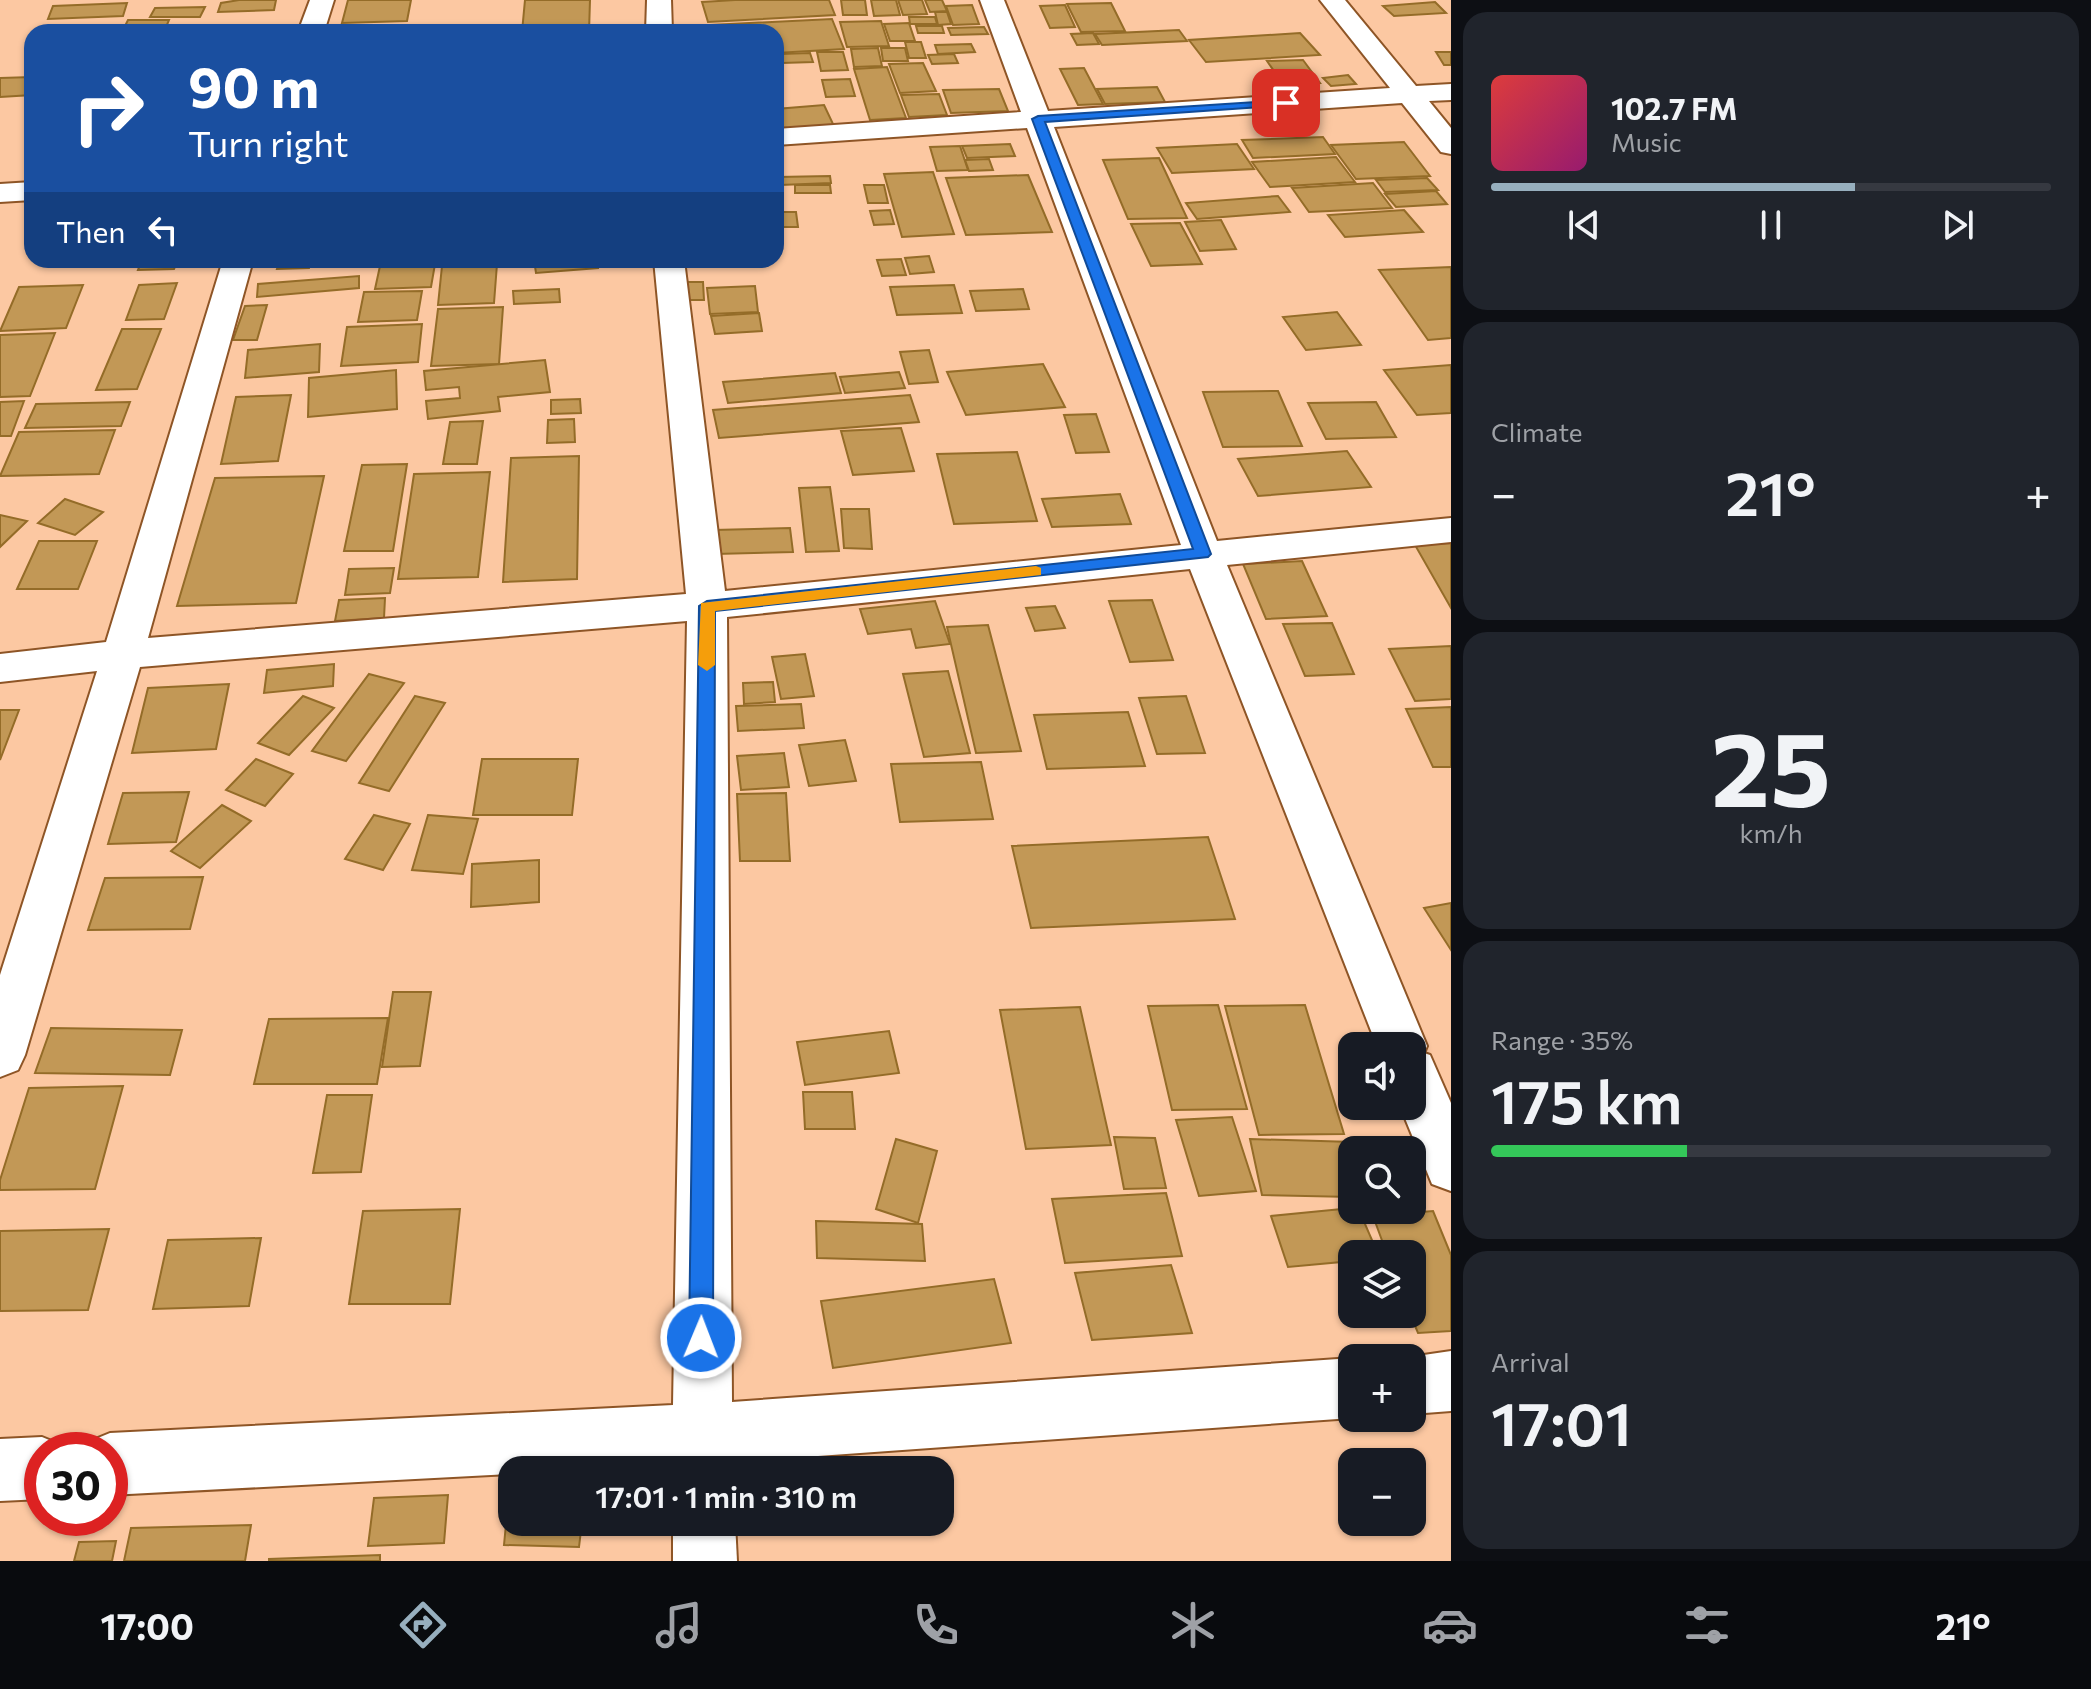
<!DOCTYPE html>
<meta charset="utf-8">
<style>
body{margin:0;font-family:Commissioner,sans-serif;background:#20242c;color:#f1f3f6;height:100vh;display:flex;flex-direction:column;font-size:30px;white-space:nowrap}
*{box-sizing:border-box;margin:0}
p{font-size:26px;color:#9ea1a6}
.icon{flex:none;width:44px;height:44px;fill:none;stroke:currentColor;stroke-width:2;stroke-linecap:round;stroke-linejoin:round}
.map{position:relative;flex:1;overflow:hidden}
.details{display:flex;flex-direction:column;gap:12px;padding:12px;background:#0d0f14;width:640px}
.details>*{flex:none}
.banner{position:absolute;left:24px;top:24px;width:760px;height:244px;border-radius:24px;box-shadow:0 2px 6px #0004;background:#1a4fa0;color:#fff;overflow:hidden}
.tools{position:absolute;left:1338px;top:1032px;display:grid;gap:16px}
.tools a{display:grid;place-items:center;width:88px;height:88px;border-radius:16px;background:#171b24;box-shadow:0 2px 6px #0004;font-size:40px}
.speed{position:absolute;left:24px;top:1432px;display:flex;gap:16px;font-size:40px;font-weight:700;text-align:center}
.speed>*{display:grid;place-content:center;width:104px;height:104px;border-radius:50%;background:#171b24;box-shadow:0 2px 6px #0004;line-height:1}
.speed .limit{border:12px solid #d22;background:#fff;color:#111}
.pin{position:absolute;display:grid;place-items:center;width:68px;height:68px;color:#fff;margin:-34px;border-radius:16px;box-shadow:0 4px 12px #0006}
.me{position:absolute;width:88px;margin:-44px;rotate:1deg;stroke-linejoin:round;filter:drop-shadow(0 0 6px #0008)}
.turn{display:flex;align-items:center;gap:28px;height:168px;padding:0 32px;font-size:36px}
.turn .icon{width:104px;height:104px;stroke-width:2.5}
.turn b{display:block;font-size:56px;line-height:68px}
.then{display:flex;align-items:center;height:76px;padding:0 32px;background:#0003;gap:16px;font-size:30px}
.big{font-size:60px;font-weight:600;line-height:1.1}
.details .card{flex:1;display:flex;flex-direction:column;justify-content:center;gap:12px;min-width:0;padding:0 28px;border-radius:24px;background:#20242c}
.details .dial{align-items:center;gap:0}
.dial b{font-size:104px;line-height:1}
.song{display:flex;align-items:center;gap:24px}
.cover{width:96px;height:96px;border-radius:12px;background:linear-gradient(135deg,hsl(0 70% 55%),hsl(320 70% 35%))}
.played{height:8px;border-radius:4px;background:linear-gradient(90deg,#97afbe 65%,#363941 65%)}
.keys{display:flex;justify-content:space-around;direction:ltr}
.heat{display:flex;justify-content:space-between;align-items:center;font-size:44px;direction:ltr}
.charge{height:12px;border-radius:6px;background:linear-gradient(90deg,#34c759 35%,#363941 0)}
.trip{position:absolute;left:498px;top:1456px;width:456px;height:80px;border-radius:24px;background:#171b24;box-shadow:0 2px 6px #0004;font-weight:600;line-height:80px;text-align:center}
.menu{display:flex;height:128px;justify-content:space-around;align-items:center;background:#090b0e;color:#9ea1a6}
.menu .icon{width:56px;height:56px}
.menu .active{color:#97afbe}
.menu b{font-size:36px;color:#f1f3f6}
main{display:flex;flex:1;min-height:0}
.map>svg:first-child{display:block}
</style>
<main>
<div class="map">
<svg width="1451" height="1561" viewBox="0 0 1451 1561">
<rect width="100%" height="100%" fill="#fcc8a2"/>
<!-- building -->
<g fill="#c29856" stroke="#946c28" stroke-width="2">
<path d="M239,0H276L274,10L218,12L221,3Z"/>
<path d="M348,0H411L407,21L342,23Z"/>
<path d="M525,0H590L589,32H522Z"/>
<path d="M735,0H829L835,15L708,22L702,2Z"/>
<path d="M841,0H865L867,15H843Z"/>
<path d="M871,0H896L900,15L874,16Z"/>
<path d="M898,0H922L927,14L903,15Z"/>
<path d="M925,0H942L947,11L930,12Z"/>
<path d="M1435,2L1446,13L1394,16L1383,6Z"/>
<path d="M127,3L123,16L48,19L53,6Z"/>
<path d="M1111,3L1125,31L1081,32L1067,4Z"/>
<path d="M972,5L979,24L953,25L946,6Z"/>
<path d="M1065,5L1075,27L1050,28L1040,6Z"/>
<path d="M205,7L200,17H150L155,8Z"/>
<path d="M935,12H947L951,24L938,25Z"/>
<path d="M909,17H935L937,24H910Z"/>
<path d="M832,19L844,49L776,53V32H713L711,25Z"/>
<path d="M128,20H169L164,32H122Z"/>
<path d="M881,21L889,46L847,47L840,22Z"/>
<path d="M909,23L915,41H890L884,24Z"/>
<path d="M916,26H942L944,33H918Z"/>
<path d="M984,27L988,34L951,35L948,28Z"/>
<path d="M1179,30L1187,41L1102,45L1095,34Z"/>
<path d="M1093,33L1099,44L1077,45L1071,34Z"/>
<path d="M1300,33L1320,55L1206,62L1189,40Z"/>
<path d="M905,42H921L926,58H909Z"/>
<path d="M971,44L975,52L938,54L935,45Z"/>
<path d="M878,48L882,66L854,67L851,49Z"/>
<path d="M881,48H905L908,61H883Z"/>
<path d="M817,52H843L848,70L821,71Z"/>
<path d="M1436,52H1451V65H1444Z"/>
<path d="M810,53L813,62L782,63L780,54Z"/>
<path d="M954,54L958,63L932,64L928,55Z"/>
<path d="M1303,60L1320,83L1283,84L1267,61Z"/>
<path d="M923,63L936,91L900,93L889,64Z"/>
<path d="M887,67L906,118L870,120L854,69Z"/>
<path d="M1084,68L1103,104L1078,105L1060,69Z"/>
<path d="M1348,75L1356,84L1331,86L1323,78Z"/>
<path d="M32,77V95L0,97V78Z"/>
<path d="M850,79L855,96L826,97L822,80Z"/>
<path d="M1157,87L1165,102L1105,104L1097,89Z"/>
<path d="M999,89L1008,111L951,113L943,90Z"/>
<path d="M1283,89L1291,100L1268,102L1259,90Z"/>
<path d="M939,94L947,115L909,117L901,95Z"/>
<path d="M824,105L834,126L778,130L776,109Z"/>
<path d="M1323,137L1335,154L1253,158L1242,140Z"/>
<path d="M1404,142L1430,176L1356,179L1331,145Z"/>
<path d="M1010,144L1015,156L967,158L962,146Z"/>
<path d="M1237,144L1254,169L1172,173L1157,148Z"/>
<path d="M960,146L968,170L937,171L930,147Z"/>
<path d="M1336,157L1355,182L1270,187L1252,162Z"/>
<path d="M1159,158L1187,218L1128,219L1103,160Z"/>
<path d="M989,159L993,170L969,171L965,160Z"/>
<path d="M933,172L954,234L902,237L884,174Z"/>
<path d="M1028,175L1052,232L966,235L946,178Z"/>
<path d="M830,176L831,183L780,185L778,177Z"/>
<path d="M1427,178L1438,190L1385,192L1376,180Z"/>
<path d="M1373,183L1392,208L1309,212L1292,188Z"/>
<path d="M795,185H830L831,193H795Z"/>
<path d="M864,185H884L888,203H868Z"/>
<path d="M1436,191L1447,204L1396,207L1385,194Z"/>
<path d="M1278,196L1290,212L1197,219L1186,203Z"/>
<path d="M890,210L894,224L874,225L870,211Z"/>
<path d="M1404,210L1423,232L1345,237L1328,215Z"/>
<path d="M776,212H796L798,227H776Z"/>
<path d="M1221,220L1236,249L1200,251L1185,222Z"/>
<path d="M1180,223L1202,264L1151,266L1131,224Z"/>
<path d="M929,256L934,272L910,274L905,258Z"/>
<path d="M901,259L906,275L882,276L877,260Z"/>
<path d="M142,260H178L174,269L138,270Z"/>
<path d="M280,260H311L309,268L277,269Z"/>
<path d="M534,260H597L598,268L536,273Z"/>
<path d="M435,264L431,287L375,289L380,266Z"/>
<path d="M497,264L494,303L438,305L442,266Z"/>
<path d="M1451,267V338L1428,340L1379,270Z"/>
<path d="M359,276V288L257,297L258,284Z"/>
<path d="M681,282H703L704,300H683Z"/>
<path d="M177,283L164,319L126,320L139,285Z"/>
<path d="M83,285L66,328L0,331L19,287Z"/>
<path d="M954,285L962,313L897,315L890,287Z"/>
<path d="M755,286L758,312L710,314L707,288Z"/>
<path d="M559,289L560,302L514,304L513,291Z"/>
<path d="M1023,289L1029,309L976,311L970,291Z"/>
<path d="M422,291L417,320L358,322L364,292Z"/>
<path d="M267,305L257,340H233L245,306Z"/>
<path d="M503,307L499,364L431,366L438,309Z"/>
<path d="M1337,312L1361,345L1306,350L1283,317Z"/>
<path d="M759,313L762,331L715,334L711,316Z"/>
<path d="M422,324L418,362L341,366L347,327Z"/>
<path d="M122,329H161L137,389L96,390Z"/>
<path d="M55,333L30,396L0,397V335Z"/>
<path d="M320,344L319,372L245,378L248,350Z"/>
<path d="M929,350L938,382L909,384L900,352Z"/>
<path d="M545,360L550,392L498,397L500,411L428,419L426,401L460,398L459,387L426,390L424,371Z"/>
<path d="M1043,364L1065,407L966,415L947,372Z"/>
<path d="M1451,365V413L1417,415L1384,370Z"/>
<path d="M396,370L397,409L308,417L309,378Z"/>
<path d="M899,372L905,388L845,393L840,377Z"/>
<path d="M835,373L841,393L728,403L723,382Z"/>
<path d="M1278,391L1302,446L1223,447L1203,392Z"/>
<path d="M291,395L278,461L221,464L236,397Z"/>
<path d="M910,395L919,422L719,438L713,410Z"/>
<path d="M580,399L581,413L551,414V400Z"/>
<path d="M24,401L11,436H0V402Z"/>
<path d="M130,402L121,426L25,428L36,404Z"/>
<path d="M1376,402L1396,437L1326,439L1308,403Z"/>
<path d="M1096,414L1109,452L1076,453L1064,415Z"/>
<path d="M574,419L575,442L547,443L548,420Z"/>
<path d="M483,421L477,464H443L450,422Z"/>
<path d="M901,428L914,471L853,475L841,431Z"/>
<path d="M115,430L99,474L0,476L19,432Z"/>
<path d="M1347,451L1371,487L1258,496L1238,459Z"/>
<path d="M1017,452L1037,521L954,524L937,454Z"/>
<path d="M579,456L577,579L503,582L511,458Z"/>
<path d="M407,464L393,551H344L362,465Z"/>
<path d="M490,472L478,577L398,579L414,474Z"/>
<path d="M324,476L296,603L177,606L215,478Z"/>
<path d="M830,487L839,551L806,552L799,488Z"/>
<path d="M1120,494L1131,524L1052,527L1042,499Z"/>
<path d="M65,499L103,512L75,535L38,523Z"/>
<path d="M841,509H869L872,549L844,548Z"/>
<path d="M0,515L27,521L0,547Z"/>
<path d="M790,528L793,552L715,554L714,530Z"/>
<path d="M39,541H97L78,589H17Z"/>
<path d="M1451,543V608L1415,545Z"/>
<path d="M1302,561L1327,616L1266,619L1243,564Z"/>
<path d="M394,568L390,593L345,595L349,569Z"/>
<path d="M385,598L384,618L335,621L339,600Z"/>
<path d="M1152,600L1173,660L1130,662L1109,601Z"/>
<path d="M935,601L950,644L916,648L911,629L868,634L860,609Z"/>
<path d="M1055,606L1065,628L1035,631L1026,608Z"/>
<path d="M1332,623L1354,674L1305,676L1283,624Z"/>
<path d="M988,625L1021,751L976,753L947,627Z"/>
<path d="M1451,646V699L1415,701L1389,649Z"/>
<path d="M805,654L814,696L781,699L772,657Z"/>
<path d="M334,664L333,686L264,693L267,670Z"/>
<path d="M948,671L970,753L924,757L903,674Z"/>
<path d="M369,674L404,683L346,761L312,751Z"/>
<path d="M773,682L775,702L744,704L743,683Z"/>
<path d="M229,684L216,749L132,753L148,688Z"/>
<path d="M303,696L334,708L289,755L258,743Z"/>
<path d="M415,696L445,703L389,791L359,783Z"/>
<path d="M1186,696L1205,753L1157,754L1139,698Z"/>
<path d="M801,704L804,728L738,731L736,706Z"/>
<path d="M1451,707V767H1433L1406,709Z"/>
<path d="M0,710H19L0,760Z"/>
<path d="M1128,712L1145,766L1047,769L1034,715Z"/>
<path d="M845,740L856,781L809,786L799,745Z"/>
<path d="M784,753L789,787L741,790L737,756Z"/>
<path d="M256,759L293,774L265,806L226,790Z"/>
<path d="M482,759H578L572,815H473Z"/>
<path d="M981,762L993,819L900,822L891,764Z"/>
<path d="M189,792L176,842L108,844L123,793Z"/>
<path d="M786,793L790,861H740L737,794Z"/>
<path d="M222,805L251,821L200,868L171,851Z"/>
<path d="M374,815L410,824L383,870L345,859Z"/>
<path d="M428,815L478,819L463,874L412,870Z"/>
<path d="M1208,837L1235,919L1031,928L1012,846Z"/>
<path d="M539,860V902L471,907L472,864Z"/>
<path d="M203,877L190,929L88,930L105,878Z"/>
<path d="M1451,903V950L1424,908Z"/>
<path d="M393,992H431L420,1066L382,1067Z"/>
<path d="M1218,1005L1247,1109L1172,1110L1148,1006Z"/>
<path d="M1305,1005L1344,1134L1259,1135L1225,1006Z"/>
<path d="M1080,1007L1111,1145L1026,1149L1000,1010Z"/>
<path d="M388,1018L377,1084H254L269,1019Z"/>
<path d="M51,1028L182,1030L170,1075L35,1073Z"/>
<path d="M889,1031L899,1073L805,1085L797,1042Z"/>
<path d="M123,1086L95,1189L0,1190V1180L29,1088Z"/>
<path d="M803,1092H852L855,1129H805Z"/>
<path d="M327,1095H372L361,1172L313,1173Z"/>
<path d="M1232,1117L1256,1191L1199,1196L1176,1120Z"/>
<path d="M1114,1137L1155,1138L1166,1188L1124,1189Z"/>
<path d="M896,1139L937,1151L918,1223L876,1209Z"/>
<path d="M1250,1139L1353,1142L1352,1197L1262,1195Z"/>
<path d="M1166,1193L1182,1256L1065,1263L1052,1199Z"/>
<path d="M1352,1208L1359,1210L1378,1254H1352V1261L1288,1267L1271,1216Z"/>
<path d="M460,1209L450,1304H349L363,1211Z"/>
<path d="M1433,1211L1451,1255V1331L1418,1333L1410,1314L1412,1254H1387L1373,1216Z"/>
<path d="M816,1221L922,1224L925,1261L817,1258Z"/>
<path d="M109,1229L88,1310L0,1311V1231Z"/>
<path d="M261,1238L249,1306L153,1309L168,1240Z"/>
<path d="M1171,1265L1192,1333L1092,1340L1075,1273Z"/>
<path d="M994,1279L1011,1343L833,1368L821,1301Z"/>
<path d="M510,1483H512V1522H582L579,1547L504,1545Z"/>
<path d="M448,1495L444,1543L368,1546L374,1498Z"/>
<path d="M251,1525L245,1561H124L131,1528Z"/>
<path d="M116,1541L112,1561H74L79,1542Z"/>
<path d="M380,1555V1561H269V1559Z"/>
</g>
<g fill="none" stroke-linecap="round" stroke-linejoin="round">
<!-- minor casing -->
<g stroke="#8e5526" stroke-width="4">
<g id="minor">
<path d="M310,0H334L324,32H298Z"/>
<path d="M647,0H671L672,32H646Z"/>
<path d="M980,0H1004L1048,111L1390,88L1320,0H1345L1416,86L1451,84V100L1429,101L1451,128V154L1441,152L1402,103L1054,127L1217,541L1451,518V542L1227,565L1427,1046L1424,1053L1430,1055L1451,1103V1191L1432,1184L1400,1106H1412V1046H1377L1190,569L727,617L732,1402L1352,1358V1418L733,1462V1470H671V1466L512,1470V1474L110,1495V1450H85L88,1442L110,1433L673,1405L687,621L140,667L25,1055L18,1070L0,1077V975L97,671L0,682V654L106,642L223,260H253L148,638L686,594L654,260H684L725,591L1181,545L1027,128L776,145V129L1021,112Z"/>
<path d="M32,182V200L0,202V184Z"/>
<path d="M1451,1351V1411L1412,1414V1358H1403Z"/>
<path d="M42,1437L64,1446L65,1450H42V1499L0,1501V1439Z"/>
<path d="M673,1522H735L737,1561H673Z"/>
</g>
</g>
<!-- minor -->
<use href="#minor" fill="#fff" fill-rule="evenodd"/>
</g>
<!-- route -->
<path fill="#1a73e8" stroke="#114b97" stroke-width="2" d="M1286,100L1292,103L1290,105L1045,122L1211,554L1208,557L715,611L713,1338L710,1347L701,1350L693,1347L689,1338L699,606L707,601L1193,549L1032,119L1038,116Z"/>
<!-- slow -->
<path fill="#f59e0b" d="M1036,566L1041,568V575L715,611V665L707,671L698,665L701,603Z"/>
</svg>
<div class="tools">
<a><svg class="icon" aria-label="sound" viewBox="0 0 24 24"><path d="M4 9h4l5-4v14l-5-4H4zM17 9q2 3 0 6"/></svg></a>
<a><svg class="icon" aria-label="search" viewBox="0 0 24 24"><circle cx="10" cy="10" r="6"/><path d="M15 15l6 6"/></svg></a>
<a><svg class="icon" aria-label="layers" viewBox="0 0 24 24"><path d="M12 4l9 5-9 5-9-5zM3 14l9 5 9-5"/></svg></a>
<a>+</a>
<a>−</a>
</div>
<div class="speed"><div class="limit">30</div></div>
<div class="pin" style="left:1286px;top:103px;background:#d93025"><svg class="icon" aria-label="arrive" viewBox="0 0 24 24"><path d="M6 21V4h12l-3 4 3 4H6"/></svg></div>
<svg class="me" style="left:701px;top:1338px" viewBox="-20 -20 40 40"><circle r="17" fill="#1a73e8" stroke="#fff" stroke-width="3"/><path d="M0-11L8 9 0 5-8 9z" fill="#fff"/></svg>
<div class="trip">17:01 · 1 min · 310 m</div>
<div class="banner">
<div class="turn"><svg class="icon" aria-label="right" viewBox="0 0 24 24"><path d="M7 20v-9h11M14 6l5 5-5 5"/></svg><div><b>90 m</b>Turn right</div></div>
<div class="then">Then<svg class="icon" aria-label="left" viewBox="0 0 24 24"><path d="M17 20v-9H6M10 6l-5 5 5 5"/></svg></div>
</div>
</div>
<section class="details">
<div class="card">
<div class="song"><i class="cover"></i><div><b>102.7 FM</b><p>Music</p></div></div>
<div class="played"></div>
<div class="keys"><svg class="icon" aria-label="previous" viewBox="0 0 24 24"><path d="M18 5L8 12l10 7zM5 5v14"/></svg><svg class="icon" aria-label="pause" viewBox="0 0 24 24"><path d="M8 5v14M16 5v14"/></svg><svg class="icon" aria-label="next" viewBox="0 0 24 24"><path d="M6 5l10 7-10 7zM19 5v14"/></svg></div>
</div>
<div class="card"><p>Climate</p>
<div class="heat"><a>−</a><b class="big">21°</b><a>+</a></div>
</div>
<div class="card dial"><b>25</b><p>km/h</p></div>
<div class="card"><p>Range · 35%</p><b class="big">175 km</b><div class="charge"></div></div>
<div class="card"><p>Arrival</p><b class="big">17:01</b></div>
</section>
</main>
<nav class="menu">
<b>17:00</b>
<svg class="icon active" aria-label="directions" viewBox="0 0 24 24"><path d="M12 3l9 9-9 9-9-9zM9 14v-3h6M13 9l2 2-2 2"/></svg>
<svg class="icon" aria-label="music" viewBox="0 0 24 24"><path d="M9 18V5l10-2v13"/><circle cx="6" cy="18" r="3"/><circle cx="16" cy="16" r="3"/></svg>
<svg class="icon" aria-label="phone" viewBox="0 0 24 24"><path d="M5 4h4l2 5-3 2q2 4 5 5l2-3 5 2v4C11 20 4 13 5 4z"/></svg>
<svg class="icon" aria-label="climate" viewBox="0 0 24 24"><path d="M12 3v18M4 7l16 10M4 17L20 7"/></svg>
<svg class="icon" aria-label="car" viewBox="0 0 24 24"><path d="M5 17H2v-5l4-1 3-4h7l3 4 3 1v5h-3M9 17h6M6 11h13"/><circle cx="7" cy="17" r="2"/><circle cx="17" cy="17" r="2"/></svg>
<svg class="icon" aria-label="filters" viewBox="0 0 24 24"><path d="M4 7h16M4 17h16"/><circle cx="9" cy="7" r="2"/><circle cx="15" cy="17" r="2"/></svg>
<b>21°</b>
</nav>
